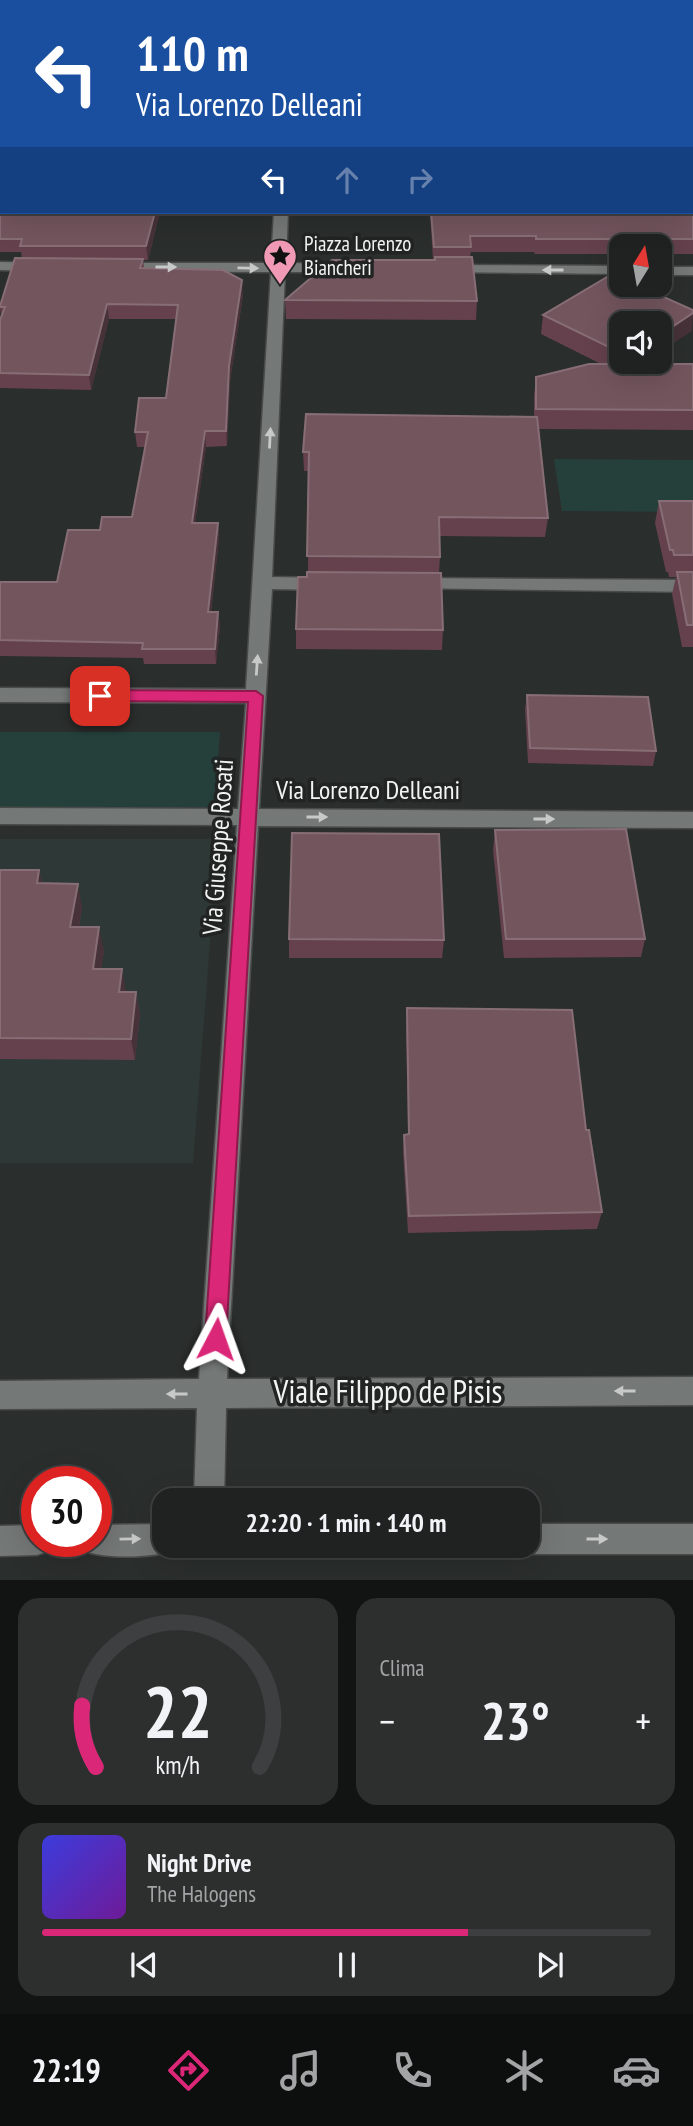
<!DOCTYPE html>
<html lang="it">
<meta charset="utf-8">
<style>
body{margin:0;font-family:"PT Sans Narrow",sans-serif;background:#2d2f2f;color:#f1f3f6;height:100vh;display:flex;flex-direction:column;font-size:26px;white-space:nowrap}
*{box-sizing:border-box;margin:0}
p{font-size:23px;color:#a2a4a5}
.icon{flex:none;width:38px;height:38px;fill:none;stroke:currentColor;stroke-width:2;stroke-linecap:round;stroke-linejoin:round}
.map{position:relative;height:1580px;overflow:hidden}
.panel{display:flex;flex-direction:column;gap:18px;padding:18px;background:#121313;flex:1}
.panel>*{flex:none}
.top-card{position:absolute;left:0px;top:0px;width:693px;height:214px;box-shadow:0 7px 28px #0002,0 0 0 2px #3d3f40;background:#1a4fa0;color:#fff;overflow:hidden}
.needle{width:46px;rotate:11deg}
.tools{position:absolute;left:609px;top:234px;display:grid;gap:14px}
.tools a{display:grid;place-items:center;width:63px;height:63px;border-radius:14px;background:#202222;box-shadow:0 7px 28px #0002,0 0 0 2px #3d3f40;font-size:35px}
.speed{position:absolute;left:21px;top:1466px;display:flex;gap:14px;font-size:35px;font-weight:700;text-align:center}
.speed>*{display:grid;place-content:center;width:91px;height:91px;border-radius:50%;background:#202222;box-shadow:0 7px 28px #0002,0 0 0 2px #3d3f40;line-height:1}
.speed .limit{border:10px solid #d22;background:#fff;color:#111}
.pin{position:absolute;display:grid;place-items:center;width:60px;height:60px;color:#fff;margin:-30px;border-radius:14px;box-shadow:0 4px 10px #0006}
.me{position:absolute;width:77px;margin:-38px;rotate:4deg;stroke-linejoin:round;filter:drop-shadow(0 0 5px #0008)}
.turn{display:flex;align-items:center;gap:24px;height:147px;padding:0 21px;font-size:32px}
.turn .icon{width:91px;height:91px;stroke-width:2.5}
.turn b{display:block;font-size:49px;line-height:60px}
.lanes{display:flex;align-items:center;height:66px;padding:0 21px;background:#0003;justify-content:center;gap:35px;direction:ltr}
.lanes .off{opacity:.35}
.big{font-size:52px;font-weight:700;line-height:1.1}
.panel .widget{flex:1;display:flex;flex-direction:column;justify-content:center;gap:10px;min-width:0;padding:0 24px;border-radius:21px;background:#2d2f2f}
.panel .dial{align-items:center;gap:0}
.dial svg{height:182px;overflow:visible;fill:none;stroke:#3d3f40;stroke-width:7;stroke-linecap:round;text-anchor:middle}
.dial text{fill:#f1f3f6;stroke:none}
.song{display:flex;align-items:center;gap:21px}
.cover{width:84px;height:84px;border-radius:10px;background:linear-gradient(135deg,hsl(240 70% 55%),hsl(280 70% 35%))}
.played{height:7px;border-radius:4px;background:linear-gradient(90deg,#db2777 70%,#3d3f40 70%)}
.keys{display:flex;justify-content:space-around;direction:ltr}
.heat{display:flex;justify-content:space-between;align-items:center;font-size:38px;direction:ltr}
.panel .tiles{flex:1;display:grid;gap:18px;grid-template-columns:1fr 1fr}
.widget:last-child{grid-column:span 2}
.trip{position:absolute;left:152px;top:1488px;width:388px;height:70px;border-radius:21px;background:#202222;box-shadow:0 7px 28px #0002,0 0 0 2px #3d3f40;font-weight:700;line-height:70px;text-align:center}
.menu{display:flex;height:112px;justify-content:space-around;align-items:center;background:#0d0e0e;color:#a2a4a5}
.menu .icon{width:49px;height:49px}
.menu .active{color:#db2777}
.menu b{font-size:32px;color:#f1f3f6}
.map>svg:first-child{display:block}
</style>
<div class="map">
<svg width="693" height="1580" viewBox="0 0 693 1580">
<rect width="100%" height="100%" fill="#2a2e2d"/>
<!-- built -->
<path fill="#2e3937" d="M0,839H218L193,1163H0Z"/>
<!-- green -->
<g fill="#25403b">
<path d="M554,459L693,460V512L562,511Z"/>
<path d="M0,732H220L214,807L0,808Z"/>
</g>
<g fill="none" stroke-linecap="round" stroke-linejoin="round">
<!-- street casing -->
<g stroke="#494b4a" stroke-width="3">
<g id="street">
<rect x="288" y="0" width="10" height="2"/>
<path d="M274,212H288L286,263L348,264L355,268L348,272H285L272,577L327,578L336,584L327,590L272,589L259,809L693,812V828L258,826L227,1379L693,1377V1405L226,1408L224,1500H194L197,1408L0,1409V1381L199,1379L237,825L0,824V808L238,809L246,703L0,702V688L246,689L271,272L114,271L107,267L114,263H271Z"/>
<path d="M0,262L40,263L47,267L40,271L0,270Z"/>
<path d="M447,265L621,266V274L442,272L440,269L442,266Z"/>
<rect x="660" y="267" width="33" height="8"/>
<path d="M415,578L693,580V592L409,588L406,584L409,580Z"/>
<path d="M164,1524V1545H177L175,1550C155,1558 105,1559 85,1551L81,1542H96V1525Z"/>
<path d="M528,1524H693V1554H528L517,1550L515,1545H528Z"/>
<path d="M37,1525V1542H52L48,1551L37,1555L0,1556V1526Z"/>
</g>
</g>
<!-- secondary casing -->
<g stroke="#494b4a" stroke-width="3">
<g id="secondary">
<path d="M650,0H660L661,2H650Z"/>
<path d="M691,98L693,99V111L691,110Z"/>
</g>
</g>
<!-- street -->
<use href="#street" fill="#747877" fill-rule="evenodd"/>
<!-- secondary -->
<use href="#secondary" fill="#668a84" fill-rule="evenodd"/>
</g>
<!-- wall -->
<g fill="#64414d">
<path d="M0,0H262V2H2V212H160L148,260H143L144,268L243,295L230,381L227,446L206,447L195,523H218L219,538L211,612H218L220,627L216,664H144L143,658L0,656V582H57L100,530L132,517L146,447H137L135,432L166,398L176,319H109L91,390L0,388V320L1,317L0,306L22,258L21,252H0Z"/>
<path d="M315,0H633L634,2H315Z"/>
<rect x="691" y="110" width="2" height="57"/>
<path d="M691,183L693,188L692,198L693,201V254H660V247H621V254H535L534,252H471L470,257L477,301L476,320L286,319L285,300L433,260L430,212H691Z"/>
<path d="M543,315L692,331L621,324V362H643L641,364H693V430L539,429L548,518L545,537L439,536L440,557L439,573L443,630L442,650L296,649V629L308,572L309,471H304L303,452L534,417V396L536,377L601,364L541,334Z"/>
<path d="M659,501H693V647H682L672,594L676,577H669L668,572H666L655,523Z"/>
<path d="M527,695L656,751L653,766L528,763L525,709Z"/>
<path d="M495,830L645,939L641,957L504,958L493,850Z"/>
<path d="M0,870L42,883L82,907L79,927L104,950L101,969L126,992H136L140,1014L135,1060L0,1059Z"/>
<path d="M289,939L444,940L442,958H289Z"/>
<path d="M407,1008L586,1130L602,1212L597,1229L408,1233L403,1152L404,1135L408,1134L406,1027Z"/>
</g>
<!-- shaded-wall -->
<g fill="#463238">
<path d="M155,212H160L148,260L146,246Z"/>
<path d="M242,280L243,295L230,381L227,446L226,431L229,366Z"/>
<path d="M107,304L109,319L91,390L89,375Z"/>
<path d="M693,313L692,331L660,352V335Z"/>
<path d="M626,362H643L624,375Z"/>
<path d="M205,431L206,447L193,538L192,523Z"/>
<path d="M218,523L219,538L209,627L208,612Z"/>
<path d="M218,612L220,627L216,664L215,649Z"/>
<path d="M39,870L45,893L37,883Z"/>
<path d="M78,884L82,907L75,950L70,927Z"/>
<path d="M99,927L104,950L98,991L93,969Z"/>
<path d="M122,969L126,991L123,1014L119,992Z"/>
<path d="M136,992L140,1014L135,1060L131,1039Z"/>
</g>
<!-- building -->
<g fill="#73555e" stroke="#876e76" stroke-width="2">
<path d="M0,0H260V2H2V93H0Z"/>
<path d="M315,0H453L454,2H315Z"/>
<path d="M577,0H633L634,2H577Z"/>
<path d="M2,103V149V147L0,148V104Z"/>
<rect x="691" y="110" width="2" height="42"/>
<path d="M2,157V212H155L146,246H20L22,239H0V158Z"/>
<path d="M691,196L693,201V239H536V236H470L471,247H434L431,212H691Z"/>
<path d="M435,257H472L477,301L285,300L332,260H435Z"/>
<path d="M15,258L143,259L140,268L223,270L242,280L229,366L226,431H205L192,523H218L208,612H218L215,649H142L143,643L0,640V582H57L68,530H100L102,517H132L148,432H135L139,398H166L178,305L107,304L89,375L0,373V320L5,307H0V306Z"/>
<path d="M612,274L621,278V285H637L693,310V313L660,335V324H621V353L543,315Z"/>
<path d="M589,364H693V410L536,409V377Z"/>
<path d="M306,414L537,417L548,518L439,517L440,557L307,556L309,452H303Z"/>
<path d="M659,501H693V555H674L673,550H670Z"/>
<path d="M307,572L441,573L443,630L296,629L298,577H307Z"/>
<path d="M677,572H693V625H687Z"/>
<path d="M527,695L648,697L656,751L530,748Z"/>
<path d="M626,829L645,939H506L495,830Z"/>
<path d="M292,833L439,834L444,940L289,939Z"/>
<path d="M0,870H39L37,883L78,884L70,927H99L93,969H122L119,992H136L131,1039L0,1038Z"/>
<path d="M407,1008L572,1010L586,1130H589L602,1212L409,1216L404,1135L409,1134Z"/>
</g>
<!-- one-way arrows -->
<defs><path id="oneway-solid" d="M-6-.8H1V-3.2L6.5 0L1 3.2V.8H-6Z" transform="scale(1.75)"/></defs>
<g fill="#c6c9c8">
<use href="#oneway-solid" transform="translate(166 267)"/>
<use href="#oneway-solid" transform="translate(248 268) rotate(1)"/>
<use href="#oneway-solid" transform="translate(553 270) rotate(-180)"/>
<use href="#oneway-solid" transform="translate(270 438) rotate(-87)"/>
<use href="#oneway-solid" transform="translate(257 665) rotate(-86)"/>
<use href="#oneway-solid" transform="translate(317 817)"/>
<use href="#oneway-solid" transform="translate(544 819)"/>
<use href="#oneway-solid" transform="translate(625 1391) rotate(180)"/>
<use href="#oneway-solid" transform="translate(177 1394) rotate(180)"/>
<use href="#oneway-solid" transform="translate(130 1539) rotate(-1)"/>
<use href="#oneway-solid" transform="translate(597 1539)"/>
</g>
<!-- route -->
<path fill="#db2777" stroke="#8e194d" stroke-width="2" d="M100,690L256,691L263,696L226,1339L223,1346L216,1349L208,1346L205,1339L248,702L100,701L93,696Z"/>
<!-- icons -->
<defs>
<g id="sight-pin" transform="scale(1.75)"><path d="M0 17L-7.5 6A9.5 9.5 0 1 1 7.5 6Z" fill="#f09ab6" stroke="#212423"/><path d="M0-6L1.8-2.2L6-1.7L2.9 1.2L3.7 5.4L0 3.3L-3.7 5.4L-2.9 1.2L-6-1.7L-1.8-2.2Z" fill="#111"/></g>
</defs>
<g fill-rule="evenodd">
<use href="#sight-pin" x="280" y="256"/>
</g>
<g text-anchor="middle" stroke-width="7" stroke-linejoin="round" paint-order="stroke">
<!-- far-poi labels -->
<g font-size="21" fill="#f2f4f3" stroke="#212423" text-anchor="start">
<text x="304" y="251">Piazza Lorenzo<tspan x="304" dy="24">Biancheri</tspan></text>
</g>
<!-- street labels -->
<g font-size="26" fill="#f2f4f3" stroke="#212423">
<text x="368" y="799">Via Lorenzo Delleani</text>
<text transform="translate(218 847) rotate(-86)" y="9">Via Giuseppe Rosati</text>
</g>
<!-- near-street labels -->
<g font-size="32" fill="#f2f4f3" stroke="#212423">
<text x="388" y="1403">Viale Filippo de Pisis</text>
</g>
</g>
</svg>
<div class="tools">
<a><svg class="needle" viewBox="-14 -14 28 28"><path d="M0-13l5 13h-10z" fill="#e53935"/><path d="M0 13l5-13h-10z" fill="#a2a4a5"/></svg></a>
<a><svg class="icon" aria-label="sound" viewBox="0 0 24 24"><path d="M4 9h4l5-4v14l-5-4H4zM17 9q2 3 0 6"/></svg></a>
</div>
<div class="speed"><div class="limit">30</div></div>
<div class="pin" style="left:100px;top:696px;background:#d93025"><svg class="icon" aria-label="arrive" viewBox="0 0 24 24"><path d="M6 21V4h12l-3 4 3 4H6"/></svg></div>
<svg class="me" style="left:216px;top:1339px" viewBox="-20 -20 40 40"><path d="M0-17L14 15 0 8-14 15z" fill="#db2777" stroke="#fff" stroke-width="4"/></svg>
<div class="trip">22:20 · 1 min · 140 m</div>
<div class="top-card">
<div class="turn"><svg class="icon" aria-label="left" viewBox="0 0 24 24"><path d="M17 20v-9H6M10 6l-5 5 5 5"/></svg><div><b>110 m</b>Via Lorenzo Delleani</div></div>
<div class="lanes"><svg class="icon" aria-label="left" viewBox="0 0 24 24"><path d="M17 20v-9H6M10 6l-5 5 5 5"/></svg><svg class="icon off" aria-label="ahead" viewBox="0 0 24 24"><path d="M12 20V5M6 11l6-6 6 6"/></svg><svg class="icon off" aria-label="right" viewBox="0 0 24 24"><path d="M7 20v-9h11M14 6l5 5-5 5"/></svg></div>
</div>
</div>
<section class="panel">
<div class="tiles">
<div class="widget dial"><svg viewBox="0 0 100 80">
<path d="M14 69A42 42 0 1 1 86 69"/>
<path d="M14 69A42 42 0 0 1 8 42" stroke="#db2777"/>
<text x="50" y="56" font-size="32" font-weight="700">22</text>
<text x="50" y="72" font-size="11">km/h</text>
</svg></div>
<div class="widget"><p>Clima</p>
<div class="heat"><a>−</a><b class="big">23°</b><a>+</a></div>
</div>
<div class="widget">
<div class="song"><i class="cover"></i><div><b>Night Drive</b><p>The Halogens</p></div></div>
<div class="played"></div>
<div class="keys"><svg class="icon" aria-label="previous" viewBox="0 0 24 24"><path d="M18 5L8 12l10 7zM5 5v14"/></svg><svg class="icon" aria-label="pause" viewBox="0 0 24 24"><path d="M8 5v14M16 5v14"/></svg><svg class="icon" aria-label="next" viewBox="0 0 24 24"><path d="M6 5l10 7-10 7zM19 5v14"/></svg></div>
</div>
</div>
</section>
<nav class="menu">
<b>22:19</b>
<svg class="icon active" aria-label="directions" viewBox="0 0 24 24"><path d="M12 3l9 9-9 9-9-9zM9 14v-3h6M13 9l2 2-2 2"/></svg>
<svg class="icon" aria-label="music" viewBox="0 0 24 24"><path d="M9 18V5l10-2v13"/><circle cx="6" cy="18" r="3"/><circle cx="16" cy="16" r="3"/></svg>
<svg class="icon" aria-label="phone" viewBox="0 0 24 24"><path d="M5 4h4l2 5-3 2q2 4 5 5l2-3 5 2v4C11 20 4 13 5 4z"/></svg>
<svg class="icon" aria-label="climate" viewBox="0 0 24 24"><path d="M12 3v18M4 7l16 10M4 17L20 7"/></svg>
<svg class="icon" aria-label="car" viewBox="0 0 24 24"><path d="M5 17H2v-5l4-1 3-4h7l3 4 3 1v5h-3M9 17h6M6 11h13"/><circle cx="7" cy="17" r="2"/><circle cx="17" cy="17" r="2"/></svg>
</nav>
